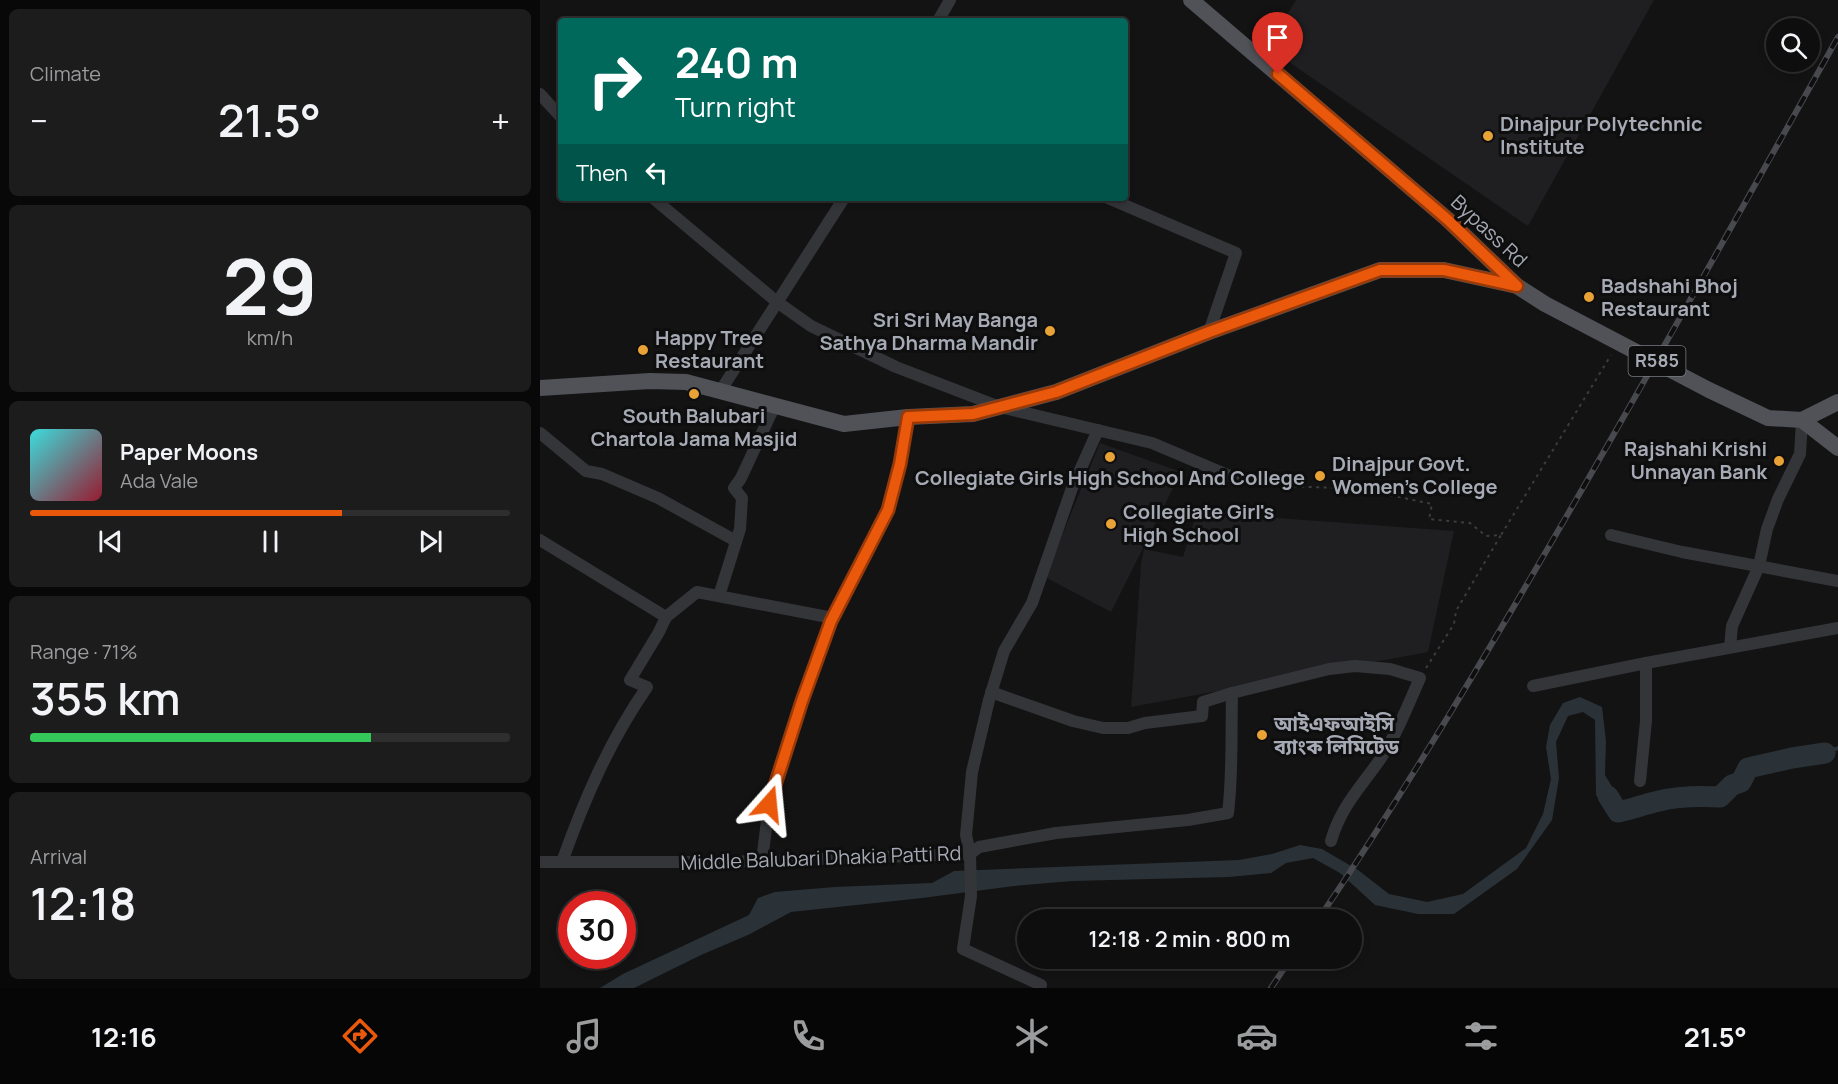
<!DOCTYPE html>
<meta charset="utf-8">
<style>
body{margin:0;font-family:Manrope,"Noto Sans Bengali",sans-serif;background:#1c1c1d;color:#f1f3f6;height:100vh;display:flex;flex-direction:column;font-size:22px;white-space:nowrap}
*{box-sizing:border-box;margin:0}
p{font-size:20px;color:#9b9c9e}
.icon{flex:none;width:33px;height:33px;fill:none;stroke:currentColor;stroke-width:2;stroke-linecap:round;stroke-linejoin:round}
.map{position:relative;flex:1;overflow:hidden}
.details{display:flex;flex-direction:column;gap:9px;padding:9px;background:#080808;width:540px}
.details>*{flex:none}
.guide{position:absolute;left:18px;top:18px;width:570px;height:183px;border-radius:6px;box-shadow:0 3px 9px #0003,0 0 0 2px #2e2e2f;background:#00695c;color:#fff;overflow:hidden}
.controls{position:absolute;left:1226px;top:18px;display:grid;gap:12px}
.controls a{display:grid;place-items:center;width:54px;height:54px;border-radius:50%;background:#0e0e0f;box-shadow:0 3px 9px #0003,0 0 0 2px #2e2e2f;font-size:30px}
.speed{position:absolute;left:18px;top:891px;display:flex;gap:12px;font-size:30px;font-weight:700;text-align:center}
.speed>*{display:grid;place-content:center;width:78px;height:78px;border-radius:50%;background:#0e0e0f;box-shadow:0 3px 9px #0003,0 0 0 2px #2e2e2f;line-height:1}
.speed .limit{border:9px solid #d22;background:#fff;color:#111}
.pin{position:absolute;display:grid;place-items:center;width:51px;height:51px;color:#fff;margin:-62px -26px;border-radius:50% 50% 50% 0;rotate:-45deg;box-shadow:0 0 6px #0007}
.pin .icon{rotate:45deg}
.me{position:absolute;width:66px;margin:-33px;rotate:18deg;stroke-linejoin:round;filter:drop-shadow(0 0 4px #0008)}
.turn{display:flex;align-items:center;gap:21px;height:126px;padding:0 18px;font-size:27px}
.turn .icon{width:78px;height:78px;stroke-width:2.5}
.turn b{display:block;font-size:42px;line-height:51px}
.then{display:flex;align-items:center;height:57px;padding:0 18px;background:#0003;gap:12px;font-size:22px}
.big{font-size:45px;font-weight:600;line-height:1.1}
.details .widget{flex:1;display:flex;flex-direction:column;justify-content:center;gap:9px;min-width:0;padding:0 21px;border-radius:9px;background:#1c1c1d}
.details .dial{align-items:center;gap:0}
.dial b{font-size:78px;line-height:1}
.song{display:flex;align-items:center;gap:18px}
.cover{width:72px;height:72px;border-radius:9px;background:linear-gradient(135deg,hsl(180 70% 55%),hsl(350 70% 35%))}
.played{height:6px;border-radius:3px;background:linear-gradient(90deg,#ea580c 65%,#2e2e2f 65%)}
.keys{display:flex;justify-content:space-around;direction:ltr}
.heat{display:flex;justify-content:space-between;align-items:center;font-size:33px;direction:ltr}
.charge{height:9px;border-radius:4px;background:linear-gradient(90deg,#34c759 71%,#2e2e2f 0)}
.trip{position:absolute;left:477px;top:909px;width:345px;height:60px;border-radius:30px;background:#0e0e0f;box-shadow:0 3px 9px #0003,0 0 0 2px #2e2e2f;font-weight:600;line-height:60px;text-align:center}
.tabs{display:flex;height:96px;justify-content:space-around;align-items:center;background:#060606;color:#9b9c9e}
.tabs .icon{width:42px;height:42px}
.tabs .on{color:#ea580c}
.tabs b{font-size:27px;color:#f1f3f6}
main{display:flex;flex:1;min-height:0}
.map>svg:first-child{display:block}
</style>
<main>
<section class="details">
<div class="widget"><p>Climate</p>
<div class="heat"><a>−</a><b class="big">21.5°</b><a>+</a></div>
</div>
<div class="widget dial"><b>29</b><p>km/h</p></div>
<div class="widget">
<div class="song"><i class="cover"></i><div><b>Paper Moons</b><p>Ada Vale</p></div></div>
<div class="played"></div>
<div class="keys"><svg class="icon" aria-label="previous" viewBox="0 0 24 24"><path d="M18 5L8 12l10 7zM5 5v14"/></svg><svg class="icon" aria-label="pause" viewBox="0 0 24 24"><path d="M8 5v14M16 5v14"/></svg><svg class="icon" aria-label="next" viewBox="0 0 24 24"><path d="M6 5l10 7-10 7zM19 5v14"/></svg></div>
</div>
<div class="widget"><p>Range · 71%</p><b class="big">355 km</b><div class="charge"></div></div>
<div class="widget"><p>Arrival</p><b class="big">12:18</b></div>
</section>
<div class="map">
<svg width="1298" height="988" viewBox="0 0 1298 988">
<rect width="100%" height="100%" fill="#131314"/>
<!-- built -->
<g fill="#1f1f21">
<path d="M756,0H1114L988,226L727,47Z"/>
<path d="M560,443L641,472L571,612L505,577Z"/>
<path d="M657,512L914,531L888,652L591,707L601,564L604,549L643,557Z"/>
</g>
<!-- water -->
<path fill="#2a3237" d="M1040,697L1062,707L1066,741L1065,775L1077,795L1072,813L1056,795L1055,720L1043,712L1028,716L1016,742L1019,778L1012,820L977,869L914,914H878L835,905L800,873L773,858L746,863L731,873L689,877L532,881L474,886L382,898L251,912L208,935L161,955L94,988H60L83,974L209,915L218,898L235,892L295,887L392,883L414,871L699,860L732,854L760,845L782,849L818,870L849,894L887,902L923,894L986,848L1003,814L1011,779L1006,747L1010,725L1023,703Z"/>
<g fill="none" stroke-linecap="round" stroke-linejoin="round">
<!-- stream -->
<path stroke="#2a3237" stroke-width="4" d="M1285,753L1298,748"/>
<!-- river -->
<path stroke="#2a3237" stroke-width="21" d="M1068,796L1078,812C1093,809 1105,804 1119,801C1139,796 1159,796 1180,797L1192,785L1201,782L1208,768L1252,758L1285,753"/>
<!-- path -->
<g stroke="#3a3c40" stroke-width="2" stroke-dasharray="3 4.5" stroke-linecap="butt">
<path d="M709,481L747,486L821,489L892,504L889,519L930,523L946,536L961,535L1071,355"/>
<path d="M886,668L914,624L916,611L923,599L961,535"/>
</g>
<!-- minor -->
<g stroke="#343539" stroke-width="12">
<path d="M398,21L410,0"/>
<path d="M0,94L21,117"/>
<path d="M113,198L237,302L271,326L356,367L460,407L612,443L697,479"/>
<path d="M568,198L696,253L669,332"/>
<path d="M181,390L304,198"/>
<path d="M0,433L46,471L62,474L118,498L196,541"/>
<path d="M1071,535L1142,552L1298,581"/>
<path d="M0,540L126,617L157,592L293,618"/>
<path d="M179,596L200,529L202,498L194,488L201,478L235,405"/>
<path d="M1190,647L1192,626L1219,566L1227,529L1238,499L1260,454L1262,420"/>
<path d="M993,686L1106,663"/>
<path d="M451,692L533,721L563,728H588L605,723L662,716L663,702L692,693L789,669L815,666L850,669L880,678C868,705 857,734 841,758C821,787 801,806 791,841"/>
<path d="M1100,781L1106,721V663L1298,628"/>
<path d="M222,861L229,804L262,701L291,621L348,510L360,464L368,417"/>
<path d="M0,862H188L430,854L439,847L516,833L648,820L688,813C693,773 691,733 692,693"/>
<path d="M22,862C44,800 69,742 107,687L90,680L119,632L126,617"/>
<path d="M500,988L501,985L423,949L431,896L430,854L426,835L432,772L449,700L464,651L492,603L532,488L558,430"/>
</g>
<!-- major -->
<g stroke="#505258" stroke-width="16">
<path d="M651,0L907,219L977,286L1005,304L1169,390L1228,418L1262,420"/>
<path d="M0,388L110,381L146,382L304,424L368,417L433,414L516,392L669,332L840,270H904L977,286"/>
<path d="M1262,420L1298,448"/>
<path d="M1262,420L1298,402"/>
</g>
<!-- rail casing -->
<g stroke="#47494e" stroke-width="6">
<g id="rail">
<path d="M778,920C868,787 949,650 1029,512C1120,355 1209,196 1298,37"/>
<path d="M731,988L751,958"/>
</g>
</g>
<!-- rail -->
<use href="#rail" stroke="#0e0e0f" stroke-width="4" stroke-dasharray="11" stroke-linecap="butt"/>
</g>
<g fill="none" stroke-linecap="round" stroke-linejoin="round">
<!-- route casing -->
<g stroke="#983908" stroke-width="15">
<path id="route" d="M229,804L262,701L291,621L348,510L360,464L368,417L433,414L516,392L669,332L840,270H904L977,286L907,219L738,74"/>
</g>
<!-- route -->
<use href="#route" stroke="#ea580c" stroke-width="10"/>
</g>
<!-- markers -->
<g fill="#e9a236" stroke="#0e0e0f" stroke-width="2">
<circle cx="948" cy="136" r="6"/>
<circle cx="1049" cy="297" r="6"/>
<circle cx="510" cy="331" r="6"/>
<circle cx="103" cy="350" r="6"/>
<circle cx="154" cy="394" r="6"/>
<circle cx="570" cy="457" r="6"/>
<circle cx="1239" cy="461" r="6"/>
<circle cx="780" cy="476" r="6"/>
<circle cx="571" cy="524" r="6"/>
<circle cx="722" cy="735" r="6"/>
</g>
<g text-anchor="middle" stroke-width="6" stroke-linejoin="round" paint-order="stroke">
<!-- shield labels -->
<rect fill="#0e0e0f" stroke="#787b82" stroke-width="1.5" x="1088.5" y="346" width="57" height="30" rx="4.5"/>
<g font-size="18" font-weight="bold" fill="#a5aab4">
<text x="1117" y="367">R585</text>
</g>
<!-- poi labels -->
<g font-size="20" font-weight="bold" fill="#a5aab4" stroke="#0e0e0f" text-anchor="start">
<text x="960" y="131">Dinajpur Polytechnic<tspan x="960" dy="23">Institute</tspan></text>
<text x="1061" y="293">Badshahi Bhoj<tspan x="1061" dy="23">Restaurant</tspan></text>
<text x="498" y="327" text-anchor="end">Sri Sri May Banga<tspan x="498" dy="23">Sathya Dharma Mandir</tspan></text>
<text x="115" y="345">Happy Tree<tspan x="115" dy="23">Restaurant</tspan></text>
<text x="154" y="423" text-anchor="middle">South Balubari<tspan x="154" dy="23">Chartola Jama Masjid</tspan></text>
<text x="1227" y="456" text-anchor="end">Rajshahi Krishi<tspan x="1227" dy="23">Unnayan Bank</tspan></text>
<text x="792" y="471">Dinajpur Govt.<tspan x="792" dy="23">Women's College</tspan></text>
<text x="570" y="485" text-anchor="middle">Collegiate Girls High School And College</text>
<text x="583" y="519">Collegiate Girl's<tspan x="583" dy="23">High School</tspan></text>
<text x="734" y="731">আইএফআইসি<tspan x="734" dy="23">ব্যাংক লিমিটেড</tspan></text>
</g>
<!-- street labels -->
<g font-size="20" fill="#a5aab4" stroke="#0e0e0f">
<text transform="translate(949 231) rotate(43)" y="7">Bypass Rd</text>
<text transform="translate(281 858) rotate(-2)" y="7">Middle Balubari Dhakia Patti Rd</text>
</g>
</g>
</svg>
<div class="controls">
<a><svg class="icon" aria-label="search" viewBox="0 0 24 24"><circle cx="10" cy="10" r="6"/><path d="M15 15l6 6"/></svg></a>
</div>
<div class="speed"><div class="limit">30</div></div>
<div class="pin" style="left:738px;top:74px;background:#d93025"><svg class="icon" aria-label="arrive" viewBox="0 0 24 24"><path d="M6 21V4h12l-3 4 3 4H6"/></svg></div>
<svg class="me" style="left:229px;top:804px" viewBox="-20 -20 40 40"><path d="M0-17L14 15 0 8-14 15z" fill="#ea580c" stroke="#fff" stroke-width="4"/></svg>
<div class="trip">12:18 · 2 min · 800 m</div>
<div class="guide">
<div class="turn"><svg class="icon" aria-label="right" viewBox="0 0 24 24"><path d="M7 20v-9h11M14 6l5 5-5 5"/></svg><div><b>240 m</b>Turn right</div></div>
<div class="then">Then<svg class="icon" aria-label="left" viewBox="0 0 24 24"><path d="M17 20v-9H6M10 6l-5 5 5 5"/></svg></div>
</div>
</div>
</main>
<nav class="tabs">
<b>12:16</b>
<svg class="icon on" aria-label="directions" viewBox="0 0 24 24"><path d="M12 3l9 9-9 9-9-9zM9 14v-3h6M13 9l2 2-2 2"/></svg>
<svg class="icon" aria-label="music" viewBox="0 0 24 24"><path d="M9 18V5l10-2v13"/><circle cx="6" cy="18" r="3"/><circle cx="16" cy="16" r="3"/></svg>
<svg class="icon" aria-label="phone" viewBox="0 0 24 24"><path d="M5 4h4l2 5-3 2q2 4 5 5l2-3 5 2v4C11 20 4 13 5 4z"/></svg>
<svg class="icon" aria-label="climate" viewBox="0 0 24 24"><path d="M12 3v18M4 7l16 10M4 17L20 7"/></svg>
<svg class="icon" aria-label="car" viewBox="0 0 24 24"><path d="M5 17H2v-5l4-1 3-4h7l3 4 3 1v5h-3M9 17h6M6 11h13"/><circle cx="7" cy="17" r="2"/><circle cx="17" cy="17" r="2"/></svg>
<svg class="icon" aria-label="filters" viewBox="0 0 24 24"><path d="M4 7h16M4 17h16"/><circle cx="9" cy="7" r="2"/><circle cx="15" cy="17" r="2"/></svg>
<b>21.5°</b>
</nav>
